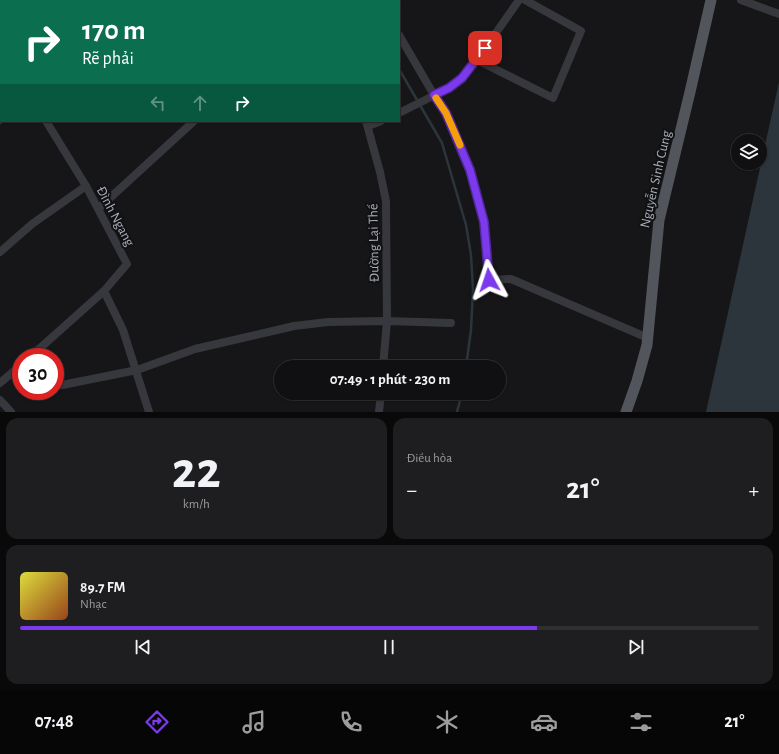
<!DOCTYPE html>
<html lang="vi">
<meta charset="utf-8">
<style>
body{margin:0;font-family:"Alegreya Sans",sans-serif;background:#1e1e20;color:#f1f3f6;height:100vh;display:flex;flex-direction:column;font-size:15px;white-space:nowrap}
*{box-sizing:border-box;margin:0}
p{font-size:13px;color:#9c9d9f}
.icon{flex:none;width:22px;height:22px;fill:none;stroke:currentColor;stroke-width:2;stroke-linecap:round;stroke-linejoin:round}
.map{position:relative;height:412px;overflow:hidden}
.panel{display:flex;flex-direction:column;gap:6px;padding:6px;background:#09090a;flex:1}
.panel>*{flex:none}
.guide{position:absolute;left:0px;top:0px;width:400px;height:122px;box-shadow:0 1px 3px #0004,0 0 0 1px #303032;background:#0b6e4f;color:#fff;overflow:hidden}
.tools{position:absolute;left:731px;top:134px;display:grid;gap:8px}
.tools a{display:grid;place-items:center;width:36px;height:36px;border-radius:50%;background:#101012;box-shadow:0 1px 3px #0004,0 0 0 1px #303032;font-size:20px}
.speed{position:absolute;left:12px;top:348px;display:flex;gap:8px;font-size:20px;font-weight:700;text-align:center}
.speed>*{display:grid;place-content:center;width:52px;height:52px;border-radius:50%;background:#101012;box-shadow:0 1px 3px #0004,0 0 0 1px #303032;line-height:1}
.speed .limit{border:6px solid #d22;background:#fff;color:#111}
.pin{position:absolute;display:grid;place-items:center;width:34px;height:34px;color:#fff;margin:-17px;border-radius:8px;box-shadow:0 2px 6px #0006}
.me{position:absolute;width:44px;margin:-22px;rotate:355deg;stroke-linejoin:round;filter:drop-shadow(0 0 3px #0008)}
.turn{display:flex;align-items:center;gap:14px;height:84px;padding:0 16px;font-size:18px}
.turn .icon{width:52px;height:52px;stroke-width:2.5}
.turn b{display:block;font-size:28px;line-height:34px}
.lanes{display:flex;align-items:center;height:38px;padding:0 16px;background:#0003;justify-content:center;gap:20px;direction:ltr}
.lanes .off{opacity:.35}
.big{font-size:30px;font-weight:700;line-height:1.1}
.panel .tile{flex:1;display:flex;flex-direction:column;justify-content:center;gap:6px;min-width:0;padding:0 14px;border-radius:12px;background:#1e1e20}
.panel .dial{align-items:center;gap:0}
.dial b{font-size:52px;line-height:1}
.song{display:flex;align-items:center;gap:12px}
.cover{width:48px;height:48px;border-radius:6px;background:linear-gradient(135deg,hsl(60 70% 55%),hsl(20 70% 35%))}
.played{height:4px;border-radius:2px;background:linear-gradient(90deg,#7c3aed 70%,#303032 70%)}
.keys{display:flex;justify-content:space-around;direction:ltr}
.heat{display:flex;justify-content:space-between;align-items:center;font-size:22px;direction:ltr}
.panel .tiles{flex:1;display:grid;gap:6px;grid-template-columns:1fr 1fr}
.tile:last-child{grid-column:span 2}
.trip{position:absolute;left:274px;top:360px;width:232px;height:40px;border-radius:20px;background:#101012;box-shadow:0 1px 3px #0004,0 0 0 1px #303032;font-weight:700;line-height:40px;text-align:center}
.tabs{display:flex;height:64px;justify-content:space-around;align-items:center;background:#060607;color:#9c9d9f}
.tabs .icon{width:28px;height:28px}
.tabs .selected{color:#7c3aed}
.tabs b{font-size:18px;color:#f1f3f6}
.map>svg:first-child{display:block}
</style>
<div class="map">
<svg width="779" height="412" viewBox="0 0 779 412">
<rect width="100%" height="100%" fill="#161618"/>
<!-- water -->
<path fill="#2c353c" d="M779,82V412H706Z"/>
<g fill="none" stroke-linecap="round" stroke-linejoin="round">
<!-- stream -->
<g stroke="#2c353c" stroke-width="2.5">
<path d="M358,0L359,1"/>
<path d="M399,69L442,143L466,225L471,255L473,289L471,330L466,367"/>
<path d="M457,412L462,393"/>
</g>
<!-- minor -->
<g stroke="#37383d" stroke-width="8">
<path d="M53,0L54,1"/>
<path d="M289,0V1"/>
<path d="M379,0V1"/>
<path d="M741,0L779,14"/>
<path d="M168,1L169,0"/>
<path d="M399,35L434,95L446,113L470,170L484,223L489,280L511,279L648,338"/>
<path d="M0,51L1,50"/>
<path d="M477,60L553,98L581,31L525,0"/>
<path d="M0,63L1,64"/>
<path d="M399,113L449,88L462,78L477,60L519,0"/>
<path d="M0,120L1,119"/>
<path d="M46,121L86,186L127,264L104,291L123,330L149,412"/>
<path d="M366,121L380,172L386,201L387,321L383,367"/>
<path d="M368,126L381,121"/>
<path d="M99,208L194,121"/>
<path d="M0,252L32,224L86,186"/>
<path d="M30,357L104,291"/>
<path d="M0,383L21,365"/>
<path d="M62,385L137,370L195,349L294,326L328,322L387,321L451,323"/>
<path d="M0,400L11,412"/>
<path d="M379,412L381,393"/>
</g>
<!-- major -->
<path stroke="#53555c" stroke-width="11" d="M626,412L637,381L647,345L659,220L690,92L711,0"/>
</g>
<g fill="none" stroke-linecap="round" stroke-linejoin="round">
<!-- route casing -->
<g stroke="#51269a" stroke-width="10">
<path id="route" d="M485,48L462,78L449,88L434,95L446,113L470,170L484,222L489,280"/>
</g>
<!-- route -->
<use href="#route" stroke="#7c3aed" stroke-width="7"/>
<!-- slow -->
<path stroke="#f59e0b" stroke-width="7" d="M436,98L446,113L460,145"/>
</g>
<g text-anchor="middle" stroke-width="4" stroke-linejoin="round" paint-order="stroke">
<!-- street labels -->
<g font-size="14" fill="#a8adb8" stroke="#111113">
<text transform="translate(655 179) rotate(-77)" y="5">Nguyễn Sinh Cung</text>
<text transform="translate(116 216) rotate(62)" y="5">Đình Ngang</text>
<text transform="translate(373 243) rotate(-91)" y="5">Đường Lại Thế</text>
</g>
</g>
</svg>
<div class="tools">
<a><svg class="icon" aria-label="layers" viewBox="0 0 24 24"><path d="M12 4l9 5-9 5-9-5zM3 14l9 5 9-5"/></svg></a>
</div>
<div class="speed"><div class="limit">30</div></div>
<div class="pin" style="left:485px;top:48px;background:#d93025"><svg class="icon" aria-label="arrive" viewBox="0 0 24 24"><path d="M6 21V4h12l-3 4 3 4H6"/></svg></div>
<svg class="me" style="left:489px;top:280px" viewBox="-20 -20 40 40"><path d="M0-17L14 15 0 8-14 15z" fill="#7c3aed" stroke="#fff" stroke-width="4"/></svg>
<div class="trip">07:49 · 1 phút · 230 m</div>
<div class="guide">
<div class="turn"><svg class="icon" aria-label="right" viewBox="0 0 24 24"><path d="M7 20v-9h11M14 6l5 5-5 5"/></svg><div><b>170 m</b>Rẽ phải</div></div>
<div class="lanes"><svg class="icon off" aria-label="left" viewBox="0 0 24 24"><path d="M17 20v-9H6M10 6l-5 5 5 5"/></svg><svg class="icon off" aria-label="ahead" viewBox="0 0 24 24"><path d="M12 20V5M6 11l6-6 6 6"/></svg><svg class="icon" aria-label="right" viewBox="0 0 24 24"><path d="M7 20v-9h11M14 6l5 5-5 5"/></svg></div>
</div>
</div>
<section class="panel">
<div class="tiles">
<div class="tile dial"><b>22</b><p>km/h</p></div>
<div class="tile"><p>Điều hòa</p>
<div class="heat"><a>−</a><b class="big">21°</b><a>+</a></div>
</div>
<div class="tile">
<div class="song"><i class="cover"></i><div><b>89.7 FM</b><p>Nhạc</p></div></div>
<div class="played"></div>
<div class="keys"><svg class="icon" aria-label="previous" viewBox="0 0 24 24"><path d="M18 5L8 12l10 7zM5 5v14"/></svg><svg class="icon" aria-label="pause" viewBox="0 0 24 24"><path d="M8 5v14M16 5v14"/></svg><svg class="icon" aria-label="next" viewBox="0 0 24 24"><path d="M6 5l10 7-10 7zM19 5v14"/></svg></div>
</div>
</div>
</section>
<nav class="tabs">
<b>07:48</b>
<svg class="icon selected" aria-label="directions" viewBox="0 0 24 24"><path d="M12 3l9 9-9 9-9-9zM9 14v-3h6M13 9l2 2-2 2"/></svg>
<svg class="icon" aria-label="music" viewBox="0 0 24 24"><path d="M9 18V5l10-2v13"/><circle cx="6" cy="18" r="3"/><circle cx="16" cy="16" r="3"/></svg>
<svg class="icon" aria-label="phone" viewBox="0 0 24 24"><path d="M5 4h4l2 5-3 2q2 4 5 5l2-3 5 2v4C11 20 4 13 5 4z"/></svg>
<svg class="icon" aria-label="climate" viewBox="0 0 24 24"><path d="M12 3v18M4 7l16 10M4 17L20 7"/></svg>
<svg class="icon" aria-label="car" viewBox="0 0 24 24"><path d="M5 17H2v-5l4-1 3-4h7l3 4 3 1v5h-3M9 17h6M6 11h13"/><circle cx="7" cy="17" r="2"/><circle cx="17" cy="17" r="2"/></svg>
<svg class="icon" aria-label="filters" viewBox="0 0 24 24"><path d="M4 7h16M4 17h16"/><circle cx="9" cy="7" r="2"/><circle cx="15" cy="17" r="2"/></svg>
<b>21°</b>
</nav>
